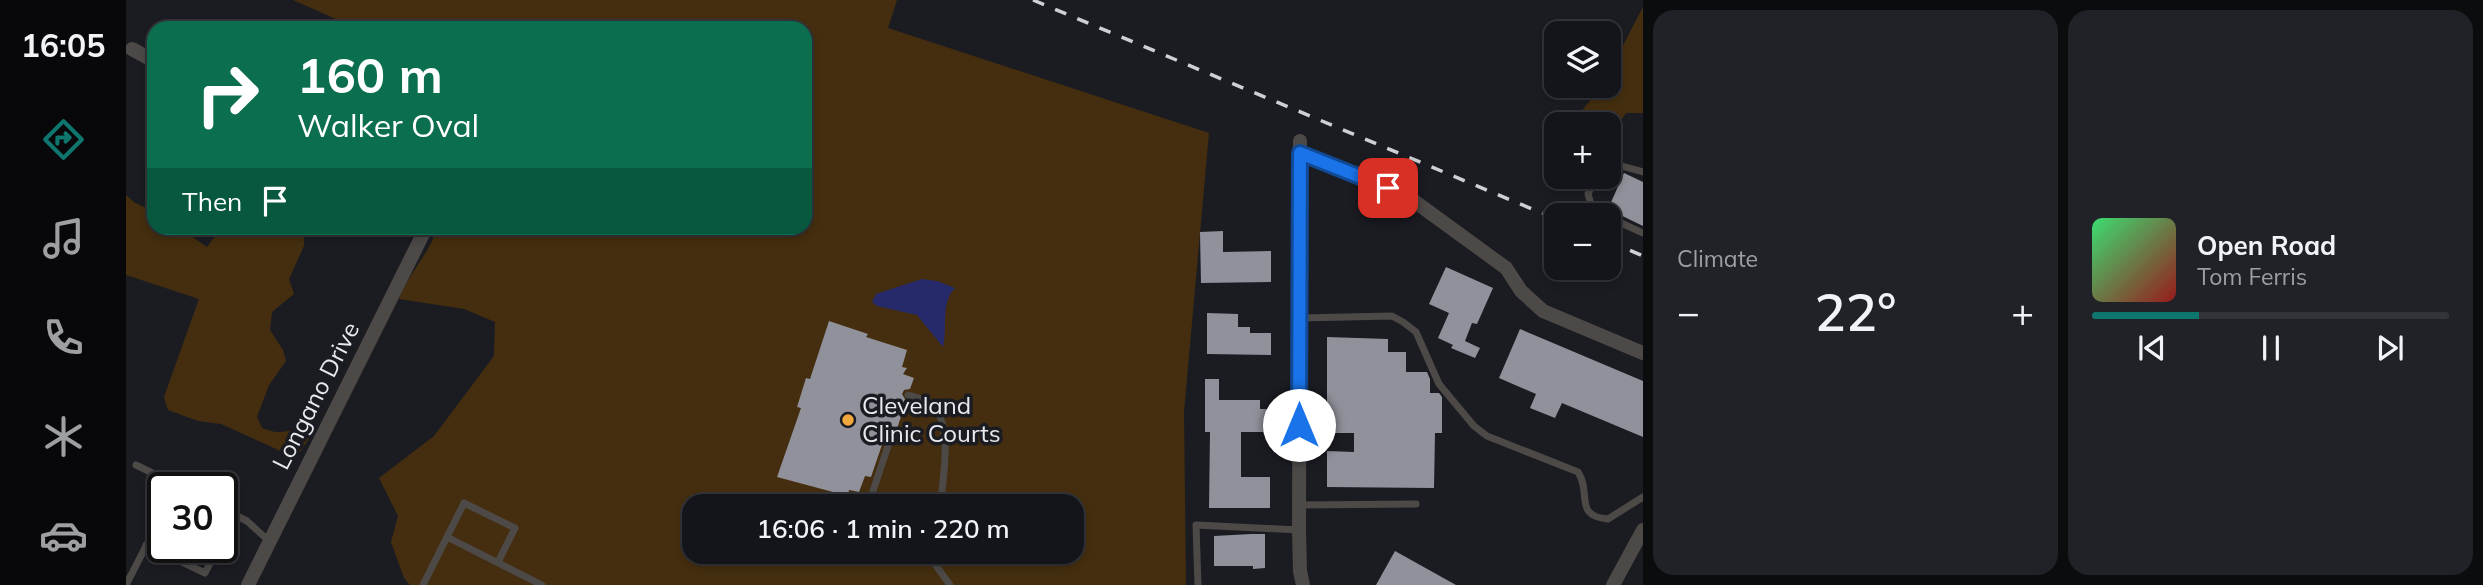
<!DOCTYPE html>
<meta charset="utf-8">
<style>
body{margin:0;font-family:Mulish,sans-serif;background:#212227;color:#f1f3f6;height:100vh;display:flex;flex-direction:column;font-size:26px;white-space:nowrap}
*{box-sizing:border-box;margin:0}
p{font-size:23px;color:#9d9fa2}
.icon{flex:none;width:38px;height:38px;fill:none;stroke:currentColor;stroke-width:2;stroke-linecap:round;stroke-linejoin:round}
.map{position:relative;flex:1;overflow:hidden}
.drawer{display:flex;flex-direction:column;gap:10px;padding:10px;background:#0b0c0e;width:840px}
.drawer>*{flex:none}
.hud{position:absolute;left:21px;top:21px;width:665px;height:214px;border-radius:21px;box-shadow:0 4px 10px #0003,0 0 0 2px #333439;background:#0b6e4f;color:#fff;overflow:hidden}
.tools{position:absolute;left:1418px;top:21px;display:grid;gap:14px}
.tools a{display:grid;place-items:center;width:77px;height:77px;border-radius:14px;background:#14151a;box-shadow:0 4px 10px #0003,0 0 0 2px #333439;font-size:35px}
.speed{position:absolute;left:21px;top:472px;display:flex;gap:14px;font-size:35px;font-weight:700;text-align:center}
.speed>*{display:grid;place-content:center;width:91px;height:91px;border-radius:50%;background:#14151a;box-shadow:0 4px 10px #0003,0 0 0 2px #333439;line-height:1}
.speed .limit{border:4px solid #111;border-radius:10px;background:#fff;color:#111}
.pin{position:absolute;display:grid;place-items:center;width:60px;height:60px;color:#fff;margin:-30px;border-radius:14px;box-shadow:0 4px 10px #0006}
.me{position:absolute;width:77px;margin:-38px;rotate:0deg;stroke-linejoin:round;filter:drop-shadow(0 0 5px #0008)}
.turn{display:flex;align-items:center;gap:24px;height:147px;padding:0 35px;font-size:32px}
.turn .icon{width:91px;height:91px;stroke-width:2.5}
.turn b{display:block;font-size:49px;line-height:60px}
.then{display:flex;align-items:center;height:66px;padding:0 35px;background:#0003;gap:14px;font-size:26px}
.big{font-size:52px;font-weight:600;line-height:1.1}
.drawer .tile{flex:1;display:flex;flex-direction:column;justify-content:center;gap:10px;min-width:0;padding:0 24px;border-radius:21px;background:#212227}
.song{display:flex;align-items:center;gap:21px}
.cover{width:84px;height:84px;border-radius:10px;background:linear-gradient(135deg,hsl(140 70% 55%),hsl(0 70% 35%))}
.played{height:7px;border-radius:4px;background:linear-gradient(90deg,#0f766e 30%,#333439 30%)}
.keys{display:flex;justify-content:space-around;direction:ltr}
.heat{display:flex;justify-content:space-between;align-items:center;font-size:38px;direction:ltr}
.drawer .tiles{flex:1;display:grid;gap:10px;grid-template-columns:repeat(2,1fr)}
.trip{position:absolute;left:556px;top:494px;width:402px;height:70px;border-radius:21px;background:#14151a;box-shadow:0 4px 10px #0003,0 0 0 2px #333439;font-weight:600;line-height:70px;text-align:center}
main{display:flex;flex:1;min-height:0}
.dock{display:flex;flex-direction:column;width:126px;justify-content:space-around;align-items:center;background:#08080a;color:#9d9fa2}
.dock .icon{width:49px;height:49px}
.dock .current{color:#0f766e}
.dock b{font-size:32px;color:#f1f3f6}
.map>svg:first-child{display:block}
</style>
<main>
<nav class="dock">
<b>16:05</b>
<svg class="icon current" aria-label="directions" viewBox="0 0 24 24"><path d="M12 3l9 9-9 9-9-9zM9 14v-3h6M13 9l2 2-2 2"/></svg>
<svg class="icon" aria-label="music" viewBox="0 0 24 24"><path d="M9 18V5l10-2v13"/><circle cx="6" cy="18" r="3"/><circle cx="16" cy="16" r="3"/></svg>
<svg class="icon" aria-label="phone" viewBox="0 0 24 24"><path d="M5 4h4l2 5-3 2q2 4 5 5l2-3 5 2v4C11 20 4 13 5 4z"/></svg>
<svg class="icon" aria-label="climate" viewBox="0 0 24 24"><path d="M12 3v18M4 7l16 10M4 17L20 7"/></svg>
<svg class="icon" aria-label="car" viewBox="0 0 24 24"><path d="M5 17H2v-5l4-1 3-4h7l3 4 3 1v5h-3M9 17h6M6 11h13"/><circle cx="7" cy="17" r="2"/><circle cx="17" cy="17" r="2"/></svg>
</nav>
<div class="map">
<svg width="1517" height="585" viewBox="0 0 1517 585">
<rect width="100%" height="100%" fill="#1b1c22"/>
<!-- green -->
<g fill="#442e0f" fill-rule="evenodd">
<path d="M167,0H771L762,28L1083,133L1058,412L1060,585H284L278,578L265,542L272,516L253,478L308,436L368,356L369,322L338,309L273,299C282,274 304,253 311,228H679V28H230ZM569,506H947V551H569Z"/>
<path d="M1517,7V113H1500L1482,139V124H1445L1476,86H1482V74Z"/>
<path d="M0,195L9,203L28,211V228H54L81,247L95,228H157L167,232L178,231V246L163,279L168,294L146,312L144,330L157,350L160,361L143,385L131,417L136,428C142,430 149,433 155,432C167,431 174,426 184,437L170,458L95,424L72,421L42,410L38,397L73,299L0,275Z"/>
</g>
<!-- water -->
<path fill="#26296a" d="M796,279L811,281L829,288C814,303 822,328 817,347L791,315L751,306L746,302L750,294Z"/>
<!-- building -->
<g fill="#90919a">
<path d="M1498,173L1517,182V226L1482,209Z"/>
<path d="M1097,231V252L1145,251V282L1075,283L1074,232Z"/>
<path d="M1320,267L1367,288L1351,324L1346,323L1339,341L1354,348L1349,358L1325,348L1327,345L1312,338L1323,313L1303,304Z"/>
<path d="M1081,313L1112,314V327H1124V333H1145V355L1081,354Z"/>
<path d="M703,321L742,334L740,337L781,350L776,367L781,368L777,374L788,378L784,389L778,390L776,394L780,401L770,432L773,433L771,442L767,434L759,436L745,477L739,476L733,492L723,490L722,496L651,477L675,408L671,407L680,378L684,379Z"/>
<path d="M1394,329L1517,381V437L1436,403L1429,418L1404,408L1410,394L1373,378Z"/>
<path d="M1201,337L1262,339V352H1280V372H1301L1304,379V393H1313L1316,397V433H1309L1308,488L1201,487V451L1228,452V433H1201Z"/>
<path d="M1079,379H1093V400H1134V409H1145V432H1115V477H1144V508H1083L1084,432H1079Z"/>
<path d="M1125,534H1139V568L1127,569V566H1088V536Z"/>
<path d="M1269,551L1330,585H1250Z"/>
</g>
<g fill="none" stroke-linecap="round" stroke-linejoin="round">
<!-- service -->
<g stroke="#4c4947" stroke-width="7">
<path d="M1482,168L1492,165L1517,172"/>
<path d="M1470,177L1462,194L1465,204L1479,215"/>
<path d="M1482,217L1517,233"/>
<path d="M1174,318L1266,316L1277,322L1290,332L1313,384L1348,426L1361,436L1452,472C1466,493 1447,516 1482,519L1517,497"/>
<path d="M782,395C789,397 798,399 804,403C828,421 817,480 814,506"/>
<path d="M10,465L51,485"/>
<path d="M1173,505L1290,504"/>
<path d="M742,506L764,440"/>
<path d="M96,508L109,515L96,540"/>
<path d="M109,515L121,521L143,541"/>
<path d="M321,537L338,503L389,528L372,562"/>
<path d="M20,545L79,573L92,548"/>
<path d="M798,553L799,551"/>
<path d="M803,556L824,585"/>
<path d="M0,585L37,513"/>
<path d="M297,585L321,537L416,585"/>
<path d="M1072,585L1070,525L1173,530"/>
</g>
<!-- minor -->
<g stroke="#4c4947" stroke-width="14">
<path d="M6,49L28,61"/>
<path d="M1174,141L1173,530L1174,571L1177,585"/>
<path d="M1174,153L1288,201L1380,268L1395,291L1417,311L1517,353"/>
<path d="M122,585L300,228"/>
<path d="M1487,585L1517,530"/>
</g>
<!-- rail -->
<g stroke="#cfd0d5" stroke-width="3.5" stroke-dasharray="12 12" stroke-linecap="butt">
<path d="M907,0L1430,219"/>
<path d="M1482,241L1517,256"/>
</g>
</g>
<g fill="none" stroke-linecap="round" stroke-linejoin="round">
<!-- route casing -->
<g stroke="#114b97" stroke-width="18">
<path id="route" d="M1173,425L1174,153L1262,188"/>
</g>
<!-- route -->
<use href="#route" stroke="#1a73e8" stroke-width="12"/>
</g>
<!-- markers -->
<circle fill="#efa73e" stroke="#1b1c22" stroke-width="2.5" cx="722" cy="420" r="7"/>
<g text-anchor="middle" stroke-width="7" stroke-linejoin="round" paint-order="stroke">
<!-- street labels -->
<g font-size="24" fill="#e8e9ee" stroke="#1b1c22">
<text transform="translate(190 396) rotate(-63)" y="8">Longano Drive</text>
</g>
<!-- poi labels -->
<g font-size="24" fill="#e8e9ee" stroke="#1b1c22" text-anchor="start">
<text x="736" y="414">Cleveland<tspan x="736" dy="28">Clinic Courts</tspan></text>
</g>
</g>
</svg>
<div class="tools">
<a><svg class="icon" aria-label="layers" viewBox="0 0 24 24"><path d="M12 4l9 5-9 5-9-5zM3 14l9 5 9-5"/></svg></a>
<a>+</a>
<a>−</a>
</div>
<div class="speed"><div class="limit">30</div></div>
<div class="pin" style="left:1262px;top:188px;background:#d93025"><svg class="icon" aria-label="arrive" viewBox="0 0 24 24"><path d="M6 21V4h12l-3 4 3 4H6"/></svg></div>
<svg class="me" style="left:1173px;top:425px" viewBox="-20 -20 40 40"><circle r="19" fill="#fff"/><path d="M0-13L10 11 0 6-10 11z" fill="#1a73e8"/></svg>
<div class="trip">16:06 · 1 min · 220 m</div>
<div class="hud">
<div class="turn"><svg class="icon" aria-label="right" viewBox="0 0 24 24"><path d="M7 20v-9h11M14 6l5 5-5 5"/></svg><div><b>160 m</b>Walker Oval</div></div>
<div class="then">Then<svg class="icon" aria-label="arrive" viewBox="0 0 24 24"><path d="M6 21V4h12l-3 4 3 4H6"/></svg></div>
</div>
</div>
<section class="drawer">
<div class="tiles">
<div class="tile"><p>Climate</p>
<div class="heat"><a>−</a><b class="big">22°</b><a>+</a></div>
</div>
<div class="tile">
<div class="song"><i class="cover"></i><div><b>Open Road</b><p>Tom Ferris</p></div></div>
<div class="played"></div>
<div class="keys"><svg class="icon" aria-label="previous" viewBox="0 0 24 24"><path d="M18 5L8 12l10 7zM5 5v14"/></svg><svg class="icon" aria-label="pause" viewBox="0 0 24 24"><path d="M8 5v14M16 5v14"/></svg><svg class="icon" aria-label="next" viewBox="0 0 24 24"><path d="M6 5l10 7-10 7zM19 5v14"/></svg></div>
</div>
</div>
</section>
</main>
